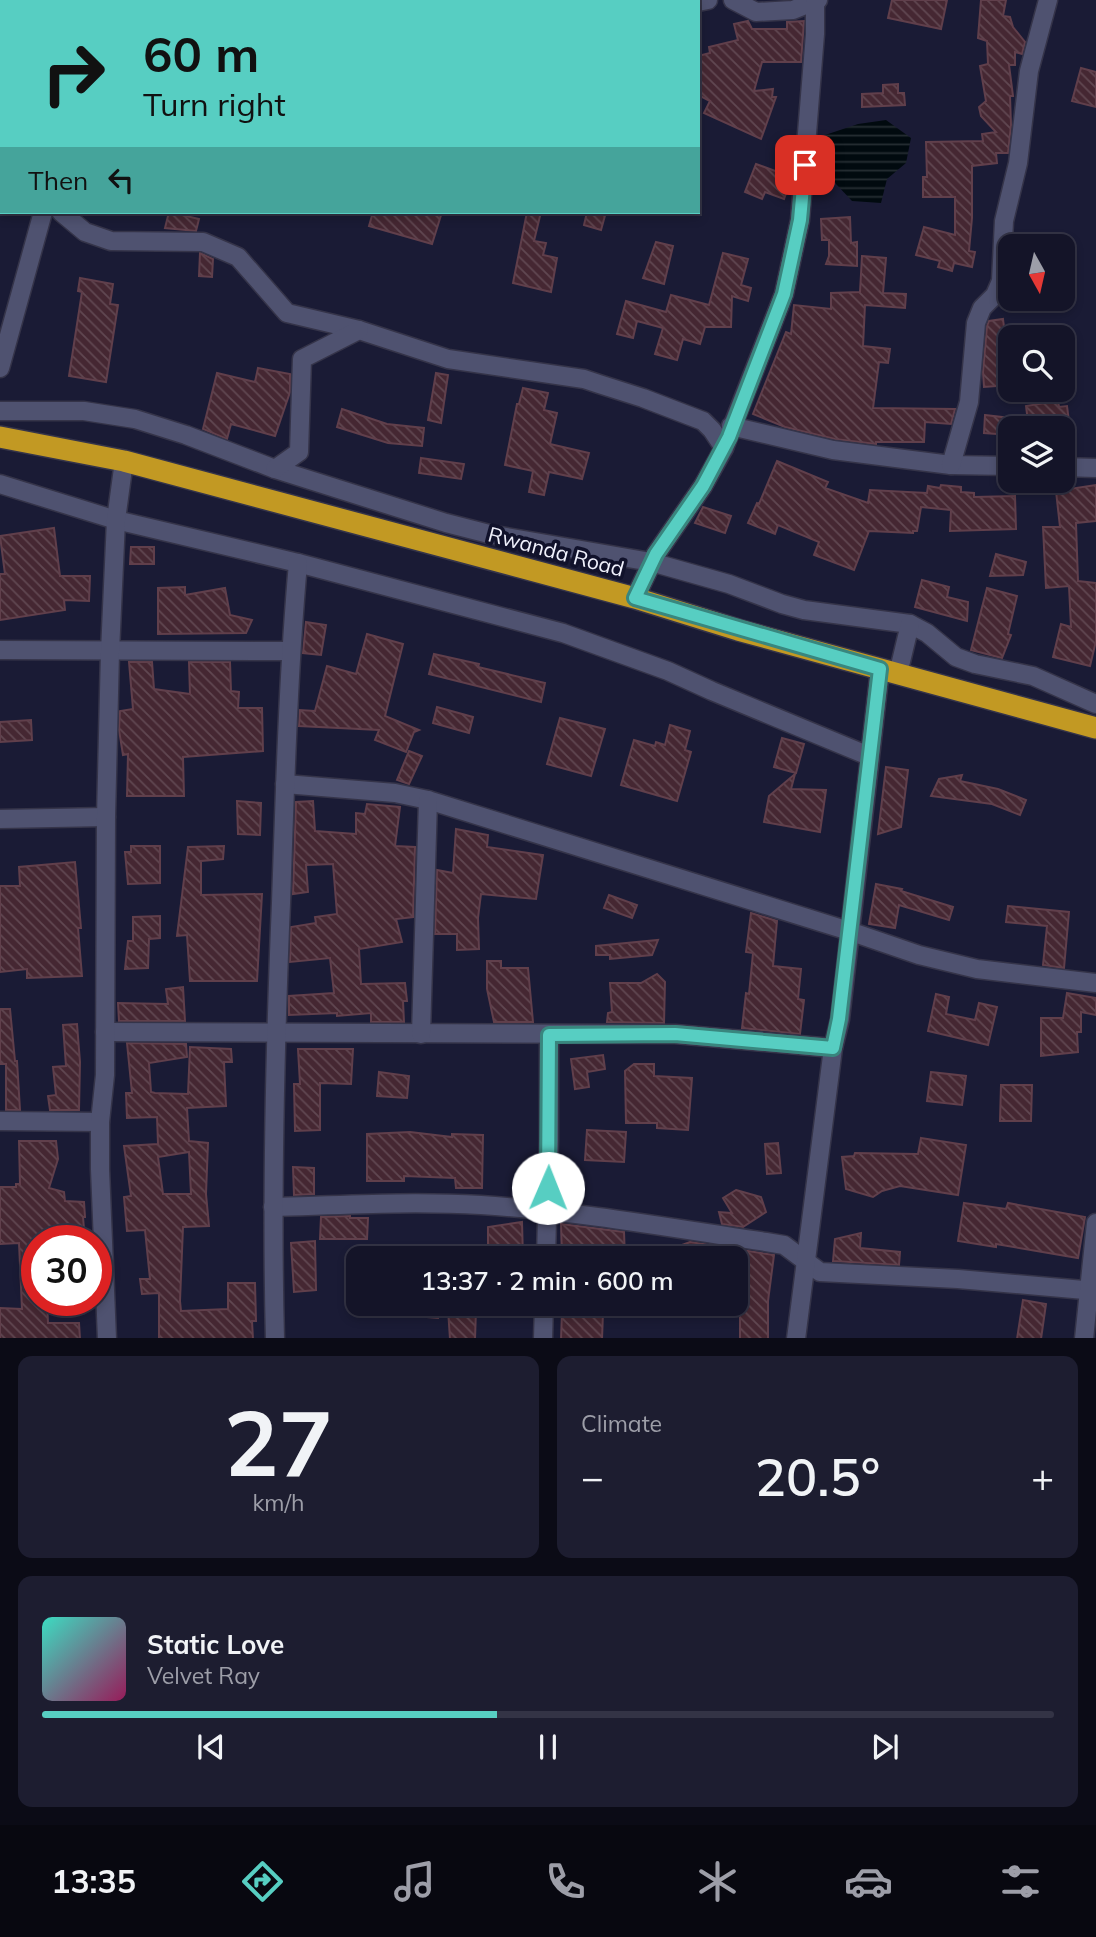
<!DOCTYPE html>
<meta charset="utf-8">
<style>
body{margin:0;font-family:Mulish,sans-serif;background:#1d1d30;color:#f1f3f6;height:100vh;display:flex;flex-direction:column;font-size:26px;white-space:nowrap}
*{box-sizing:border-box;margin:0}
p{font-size:23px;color:#9d9ea8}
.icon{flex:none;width:38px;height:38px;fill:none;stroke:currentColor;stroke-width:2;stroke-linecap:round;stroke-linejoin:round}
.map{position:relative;height:1338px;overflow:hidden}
.details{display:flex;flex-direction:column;gap:18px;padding:18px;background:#0b0b16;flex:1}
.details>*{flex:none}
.guide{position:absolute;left:0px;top:0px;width:700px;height:214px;box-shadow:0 4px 10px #0003,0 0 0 2px #333345;background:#57cec2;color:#111;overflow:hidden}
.needle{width:46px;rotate:172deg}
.buttons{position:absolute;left:998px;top:234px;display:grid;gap:14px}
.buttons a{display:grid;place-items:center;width:77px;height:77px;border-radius:14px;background:#141428;box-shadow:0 4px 10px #0003,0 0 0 2px #333345;font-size:35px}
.speed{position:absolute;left:21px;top:1225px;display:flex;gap:14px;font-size:35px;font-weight:700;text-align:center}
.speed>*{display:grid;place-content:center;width:91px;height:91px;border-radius:50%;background:#141428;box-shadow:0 4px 10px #0003,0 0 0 2px #333345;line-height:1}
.speed .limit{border:10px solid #d22;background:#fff;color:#111}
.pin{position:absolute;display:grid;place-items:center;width:60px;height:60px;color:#fff;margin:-30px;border-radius:14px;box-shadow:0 4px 10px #0006}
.me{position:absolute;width:77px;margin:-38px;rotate:1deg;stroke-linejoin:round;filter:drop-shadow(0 0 5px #0008)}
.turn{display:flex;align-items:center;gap:24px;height:147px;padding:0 28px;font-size:32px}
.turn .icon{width:91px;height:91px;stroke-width:2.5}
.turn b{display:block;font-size:49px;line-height:60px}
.then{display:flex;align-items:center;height:66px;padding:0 28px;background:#0003;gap:14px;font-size:26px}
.big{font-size:52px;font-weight:600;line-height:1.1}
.details .widget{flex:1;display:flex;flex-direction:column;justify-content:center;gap:10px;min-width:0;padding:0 24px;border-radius:14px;background:#1d1d30}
.details .dial{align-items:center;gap:0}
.dial b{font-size:91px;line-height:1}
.song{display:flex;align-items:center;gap:21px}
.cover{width:84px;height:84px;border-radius:10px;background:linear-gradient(135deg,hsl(170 70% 55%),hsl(330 70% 35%))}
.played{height:7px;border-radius:4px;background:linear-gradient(90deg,#57cec2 45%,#333345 45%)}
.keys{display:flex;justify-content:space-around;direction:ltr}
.heat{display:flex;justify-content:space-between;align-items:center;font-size:38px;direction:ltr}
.details .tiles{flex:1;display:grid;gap:18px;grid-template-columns:1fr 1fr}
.widget:last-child{grid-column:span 2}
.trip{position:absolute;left:346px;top:1246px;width:402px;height:70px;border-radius:14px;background:#141428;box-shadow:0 4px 10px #0003,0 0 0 2px #333345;font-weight:600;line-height:70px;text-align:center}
.tab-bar{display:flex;height:112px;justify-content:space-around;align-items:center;background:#080810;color:#9d9ea8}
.tab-bar .icon{width:49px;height:49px}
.tab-bar .on{color:#57cec2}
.tab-bar b{font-size:32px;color:#f1f3f6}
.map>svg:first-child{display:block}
</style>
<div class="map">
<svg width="1096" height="1339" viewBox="0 0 1096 1339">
<defs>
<pattern id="water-rules" width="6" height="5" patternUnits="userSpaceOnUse" patternTransform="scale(1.75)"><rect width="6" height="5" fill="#010a0f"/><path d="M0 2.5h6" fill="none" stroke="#262e33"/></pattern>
<pattern id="building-back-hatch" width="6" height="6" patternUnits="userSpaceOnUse" patternTransform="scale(1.75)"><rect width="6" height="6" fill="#452732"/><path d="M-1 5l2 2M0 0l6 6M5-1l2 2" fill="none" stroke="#604751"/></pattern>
</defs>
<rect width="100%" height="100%" fill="#1a1b35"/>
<!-- water -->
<path fill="url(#water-rules)" d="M886,120L911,138L906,163L887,179L881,203L852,201L836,184L823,159L825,135L858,124Z"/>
<!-- building -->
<g fill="url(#building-back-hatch)" stroke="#603f4b" stroke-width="2" fill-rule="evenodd">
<path d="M892,0H947L941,29L888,18Z"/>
<path d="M981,0H1006L1003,16L1010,17L1013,27L1025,42L1022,54L1015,52V65H1009L1013,96H1010L1011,125L1008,153H996L997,163L972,166V218L969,251L975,252L972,267L954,263L952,271L938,267L940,261L916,255L924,227L955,235V197H923V177H927L926,142L983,141L982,134L996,132L981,116L979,107L986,101L980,66L988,64L987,41L978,38Z"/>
<path d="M748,21L752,29H787V22L804,21L801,62H762L754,91L773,89L772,97H776L761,139L704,113L710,101L698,95V56L710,53L709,47L738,40L734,24Z"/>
<path d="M1081,68L1096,72V107L1072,101Z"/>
<path d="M898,84V93H904L905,105L862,107V94L883,93V85Z"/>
<path d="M756,164L792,177L784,199L765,192L762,199L745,192Z"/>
<path d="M169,212L199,219L196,231L165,228Z"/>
<path d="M373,212H442L432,244L369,226Z"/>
<path d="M527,212H541L534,241L546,243L543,255L557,258L551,292L513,283Z"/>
<path d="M587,212H606L601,230L584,225Z"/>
<path d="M850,217L851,243L857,242V266L826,264L829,256V240H822L821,219Z"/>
<path d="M656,242L673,246L664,284L643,278Z"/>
<path d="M200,253L213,259L212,277L199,276Z"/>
<path d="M723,253L748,259L741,285L751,288L748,301L732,296L731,327H705L700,344L683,339L677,360L655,354L663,328L637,321L633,338L617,334L626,301L666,312L671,295L709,305Z"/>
<path d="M862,256L886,258L883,293L906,294L905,308L865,305L863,346L890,349L888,363L879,362L873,408L955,409L951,424L925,422L924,442H876V444L835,439L785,427L753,414L786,332L791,334L794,305L831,309V293L860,292Z"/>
<path d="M80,278L113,284L110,304L118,305L106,382L69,376L82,292L78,291Z"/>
<path d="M1003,319L1004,327H1010V385L984,387L983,372L987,326L989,321Z"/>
<path d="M258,368L290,374V392L275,436L231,424L227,439L203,429L217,373L255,382Z"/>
<path d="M436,373L448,375L441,423L428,420Z"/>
<path d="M523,388L548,393L544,410L557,413L550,444L589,453L582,479L549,472L544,495L529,492L533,471L505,465L517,404H519Z"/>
<path d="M1058,401L1059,407L1067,406L1070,429H1029L1026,406Z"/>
<path d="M342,409L387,424L424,428L422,446L388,443L337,427Z"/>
<path d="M985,415L1010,418V435L984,433Z"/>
<path d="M421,458L464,464L461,479L419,473Z"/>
<path d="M777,461L828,482L825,488L868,503L870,490L927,493L928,486L940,488L941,485L961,487V492L974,493V497L1015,496L1016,529L950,531L951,510L921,507L917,531H913V533L869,531L854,570L814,555L819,542L778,525L775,534L748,523L757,503L759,504Z"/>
<path d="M1096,485V521L1076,523L1078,581L1096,583V641L1090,666L1053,657L1061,624L1071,627L1069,586L1046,588L1043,527H1060L1056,491Z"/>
<path d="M703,507L731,516L725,533L695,523Z"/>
<path d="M54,528L60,576H90L89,601L64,600L65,610L0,620V574H5L0,536Z"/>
<path d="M131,547H154V564H130Z"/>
<path d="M996,554L1026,562L1023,575L990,576Z"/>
<path d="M922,580L949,587L947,597L968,602L967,621L915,607Z"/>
<path d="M185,587V595L225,588L230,615L252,620L246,633L158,634V588Z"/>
<path d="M987,588L1017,596L1008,634L1011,635L1002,658L971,650Z"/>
<path d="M306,622L326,625L321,655L303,653Z"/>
<path d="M367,634L403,644L385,716L419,730L414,732L406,752L375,740L379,730L299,726L300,710L315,711L327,666L356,674Z"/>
<path d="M434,654L479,664L478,667L545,683L541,702L429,674Z"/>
<path d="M129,662H152L154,689L190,694L189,662H230L231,691L239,692L238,708H262L263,751L183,757L184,796H127L128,754L123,755L119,730L120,711L133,709Z"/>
<path d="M437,707L473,717L469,733L433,723Z"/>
<path d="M560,718L605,729L591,776L547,764Z"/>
<path d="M31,720L32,740L0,742V722Z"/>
<path d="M670,725L690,731L685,750L691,752L677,801L621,785L634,740L655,746L656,742L665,745Z"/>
<path d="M782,738L804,744L796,773L774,767Z"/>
<path d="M409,751L422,756L409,784L397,780Z"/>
<path d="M886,767L908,770L901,827L878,834Z"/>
<path d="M795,774L791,789L826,790L820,832L764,822L769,796Z"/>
<path d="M962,775L960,781L998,789L1026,800L1020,815L992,804L931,796L939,779Z"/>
<path d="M237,801L261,803L260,835L238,834Z"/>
<path d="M313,801L315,831L356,834V813L365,814L367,804L400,807L395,846L415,847L413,917L396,919L402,942L359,949L361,984L405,983L407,1001H403L404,1022H371V1013L337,1016V1013L289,1015V996L334,993L330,958L290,962L291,927L316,923L315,917L337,914L333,864L306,865L308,892L293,894L296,802Z"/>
<path d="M456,829L488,835L487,847L543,855L536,899L481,894L478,918L479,949L457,950V934H435L437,870L453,873Z"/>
<path d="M131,846H160V883L128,884L125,852H131Z"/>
<path d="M224,846L223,859L201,861V895L262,894L257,981H190L187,935L177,936L188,847Z"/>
<path d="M75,862L81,928H78L82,976L27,978V969L0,972V886H20L19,867Z"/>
<path d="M876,884L902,889L901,891L953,907L949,920L899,905L895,928L869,924Z"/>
<path d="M609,895L637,905L632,918L604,908Z"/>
<path d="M1008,906L1069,912L1064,968L1043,965L1047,926L1006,922Z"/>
<path d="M751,913L777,921L773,966L801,969L798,999L804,1000L800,1034L742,1028L746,993L749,994L753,953L746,952Z"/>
<path d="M160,916V938L149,939L148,968L125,969L128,941H133V917Z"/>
<path d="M658,940L652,955L610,959V955H596V946Z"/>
<path d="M487,961H501V968H528L533,1022H494L487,989Z"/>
<path d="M657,974L665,982L664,1023L607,1022L608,1013L612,1012L610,983H641Z"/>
<path d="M183,987L185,1021H119L118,1003L168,1004L166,989Z"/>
<path d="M1067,993L1096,998V1015L1081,1012V1032H1077L1078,1052L1041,1056V1018H1063Z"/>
<path d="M936,994L949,997L946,1014L975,1020L979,1003L997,1007L988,1045L928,1031Z"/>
<path d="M0,1009H10L15,1061H17L20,1110H6V1064H0Z"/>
<path d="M77,1024L80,1062L79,1110H50L48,1096L56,1095L53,1067L66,1066L63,1025Z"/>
<path d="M127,1043L186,1044L187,1057L149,1063L151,1092L155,1093L188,1094L190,1047L231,1049L232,1062H224L226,1106L187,1108L189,1141L208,1143L206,1194L209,1226L183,1227L180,1301L181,1311L228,1309V1283H255L256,1321H252L253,1339H159V1293L142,1294L140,1279H150L145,1230L127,1231L124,1197L131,1196L124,1146L158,1144L157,1117L127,1118L126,1093H132ZM189,1152L191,1194H163L158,1157Z"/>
<path d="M298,1049H353L351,1084L320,1083V1130L295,1131L294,1084H300Z"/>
<path d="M603,1055L605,1069L587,1072L589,1087L575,1089L571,1059Z"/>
<path d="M634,1064H654V1076L692,1078L688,1130L657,1128V1123H626L625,1071Z"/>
<path d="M379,1072L409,1076L407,1098L377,1096Z"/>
<path d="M931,1072L966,1076L962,1105L927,1101Z"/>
<path d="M1001,1085H1032L1031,1121H1000Z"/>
<path d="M587,1130L626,1132L624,1162L585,1160Z"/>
<path d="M410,1132L452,1137V1134L483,1135L482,1188H456L455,1178L404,1176V1181H367V1134Z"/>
<path d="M921,1138L966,1145L958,1195L900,1186L882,1191L873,1197L846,1189L842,1157L854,1156L855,1153L918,1154Z"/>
<path d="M19,1141H56L58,1159L49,1188L64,1192L65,1201L84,1202L85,1217H83L85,1241H37V1300H47L48,1323H79L80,1339H0V1308L22,1309L19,1243L0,1244V1187H16V1184H20Z"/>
<path d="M778,1143L781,1173L767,1174L765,1144Z"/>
<path d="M293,1167L314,1168V1194L294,1195Z"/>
<path d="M736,1190L761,1197L766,1212L743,1227L722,1224L719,1212L732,1213L723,1198Z"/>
<path d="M964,1203L1006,1209L1008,1203L1085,1217L1078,1258L996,1244V1247L958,1241Z"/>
<path d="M350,1216V1218H368L367,1239H320L321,1217Z"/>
<path d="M522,1222L523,1258H488V1227Z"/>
<path d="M561,1224L624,1232L625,1258H562Z"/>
<path d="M861,1233L860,1248L900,1252L899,1265L833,1261L835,1239Z"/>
<path d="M315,1241L316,1290L294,1292L291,1243Z"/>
<path d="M690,1242L774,1255L768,1301V1339H740V1294H737V1258H682V1245Z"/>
<path d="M1023,1300L1046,1304L1041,1339H1017Z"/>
<path d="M390,1304H440L438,1318L390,1314Z"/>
<path d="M448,1309L476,1310L475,1339H450Z"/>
<path d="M562,1312L603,1313L602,1339H561Z"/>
</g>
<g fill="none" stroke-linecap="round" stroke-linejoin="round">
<!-- minor casing -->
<g stroke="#353449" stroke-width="21">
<g id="minor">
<path d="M586,0L591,2"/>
<path d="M733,0L756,12L793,10L818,0"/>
<path d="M100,2L101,0"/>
<path d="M698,2L708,0"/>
<path d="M0,80L2,79"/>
<path d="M61,212L85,232L111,241L203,242L238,257L287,313L359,330L448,359L584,379L599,384L643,398L703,421L712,430L724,448"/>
<path d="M0,368L43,212"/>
<path d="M0,411H84L135,419L186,435L275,469L446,523L489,534L651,562L729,584L782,604L804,610L910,624L927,633L956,657L975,664L1033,676L1096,704"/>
<path d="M731,426L833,450L951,465L1010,466"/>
<path d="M951,465L969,402L976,323L982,308L995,295L1001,281L1004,221L1018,163L1029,71L1048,0"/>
<path d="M1062,467L1096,468"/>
<path d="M275,469L299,452L302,359L359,330"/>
<path d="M0,484L116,520L298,563L563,633L668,671L712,691L869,756"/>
<path d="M635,598L656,554L703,486L724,448L784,294L800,220L815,34V3"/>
<path d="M0,650L290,651"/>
<path d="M898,674L910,624"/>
<path d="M285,784L395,793L428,800L849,931L919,955L977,969L1096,983"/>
<path d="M0,819L106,817"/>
<path d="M105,1032L675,1034L833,1048"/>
<path d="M421,1034L428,800"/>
<path d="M0,1121L100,1122"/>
<path d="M273,1207C342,1205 411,1201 481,1205C576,1211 672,1228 766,1242L784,1245L820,1272L958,1279L1096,1291"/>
<path d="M546,1258L549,1140V1035"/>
<path d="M107,1339L100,1169V1122L105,1075L106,817L110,652L116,520L124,461"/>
<path d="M275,1339C271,1193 275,1048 281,903C285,789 288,676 298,563"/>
<path d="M543,1339L544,1304"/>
<path d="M796,1339L833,1048L840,1019L880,669"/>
<path d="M1084,1339L1096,1223"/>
</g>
</g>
<!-- highway casing -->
<g stroke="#353449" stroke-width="24">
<path id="highway" d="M0,437L124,461L635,598L738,630L1096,728"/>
</g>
<!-- minor -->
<use href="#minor" stroke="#4f5270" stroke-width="18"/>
<!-- highway -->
<use href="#highway" stroke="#c29923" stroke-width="21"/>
</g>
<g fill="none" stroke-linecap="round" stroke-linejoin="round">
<!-- route casing -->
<g stroke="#39867e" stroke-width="18">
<path id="route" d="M548,1188L549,1035L675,1034L833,1048L839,1019L880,669L635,598L656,554L703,486L729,437L784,294L800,220L805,165"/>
</g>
<!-- route -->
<use href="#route" stroke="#57cec2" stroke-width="12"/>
</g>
<g text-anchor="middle" stroke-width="7" stroke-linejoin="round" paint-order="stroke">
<!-- street labels -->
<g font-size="21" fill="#f0f1fc" stroke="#11122b">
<text transform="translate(556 552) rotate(15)" y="7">Rwanda Road</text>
</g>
</g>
</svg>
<div class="buttons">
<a><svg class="needle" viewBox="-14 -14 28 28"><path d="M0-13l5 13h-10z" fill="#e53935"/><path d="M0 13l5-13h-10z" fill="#9d9ea8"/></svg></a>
<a><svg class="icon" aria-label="search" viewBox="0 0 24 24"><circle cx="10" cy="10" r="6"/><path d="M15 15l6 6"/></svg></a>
<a><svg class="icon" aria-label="layers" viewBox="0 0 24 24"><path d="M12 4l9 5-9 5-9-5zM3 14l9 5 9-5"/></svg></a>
</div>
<div class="speed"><div class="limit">30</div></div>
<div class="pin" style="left:805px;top:165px;background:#d93025"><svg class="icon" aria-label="arrive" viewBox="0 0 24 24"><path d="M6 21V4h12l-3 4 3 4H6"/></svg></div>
<svg class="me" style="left:548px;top:1188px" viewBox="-20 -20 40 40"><circle r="19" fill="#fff"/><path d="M0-13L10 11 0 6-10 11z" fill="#57cec2"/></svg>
<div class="trip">13:37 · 2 min · 600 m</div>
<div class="guide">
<div class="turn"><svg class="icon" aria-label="right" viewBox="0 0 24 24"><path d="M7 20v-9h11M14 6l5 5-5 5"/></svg><div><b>60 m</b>Turn right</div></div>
<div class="then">Then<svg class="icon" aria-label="left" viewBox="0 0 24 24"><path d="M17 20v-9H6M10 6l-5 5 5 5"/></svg></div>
</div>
</div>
<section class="details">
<div class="tiles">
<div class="widget dial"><b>27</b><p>km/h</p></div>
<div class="widget"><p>Climate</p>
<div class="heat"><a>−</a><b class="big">20.5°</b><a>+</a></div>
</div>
<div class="widget">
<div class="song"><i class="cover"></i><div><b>Static Love</b><p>Velvet Ray</p></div></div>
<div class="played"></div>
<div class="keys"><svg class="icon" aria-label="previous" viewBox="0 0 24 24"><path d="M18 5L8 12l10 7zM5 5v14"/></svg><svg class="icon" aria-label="pause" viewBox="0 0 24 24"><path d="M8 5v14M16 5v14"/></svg><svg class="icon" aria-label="next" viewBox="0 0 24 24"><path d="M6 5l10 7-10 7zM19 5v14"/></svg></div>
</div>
</div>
</section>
<nav class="tab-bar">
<b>13:35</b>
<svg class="icon on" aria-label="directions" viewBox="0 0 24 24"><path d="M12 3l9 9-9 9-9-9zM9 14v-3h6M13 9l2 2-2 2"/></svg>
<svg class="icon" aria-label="music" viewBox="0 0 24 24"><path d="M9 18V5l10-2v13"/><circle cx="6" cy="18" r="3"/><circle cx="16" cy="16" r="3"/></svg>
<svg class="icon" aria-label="phone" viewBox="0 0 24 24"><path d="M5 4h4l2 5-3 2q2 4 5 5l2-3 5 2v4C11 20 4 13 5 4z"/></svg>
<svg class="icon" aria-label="climate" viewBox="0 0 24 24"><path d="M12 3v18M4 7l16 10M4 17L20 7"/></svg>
<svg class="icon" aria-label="car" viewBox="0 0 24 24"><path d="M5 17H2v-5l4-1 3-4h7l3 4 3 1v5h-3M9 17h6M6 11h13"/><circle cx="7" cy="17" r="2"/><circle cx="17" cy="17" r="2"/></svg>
<svg class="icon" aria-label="filters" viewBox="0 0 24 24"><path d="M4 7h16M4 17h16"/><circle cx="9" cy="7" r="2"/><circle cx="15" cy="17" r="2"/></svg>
</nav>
